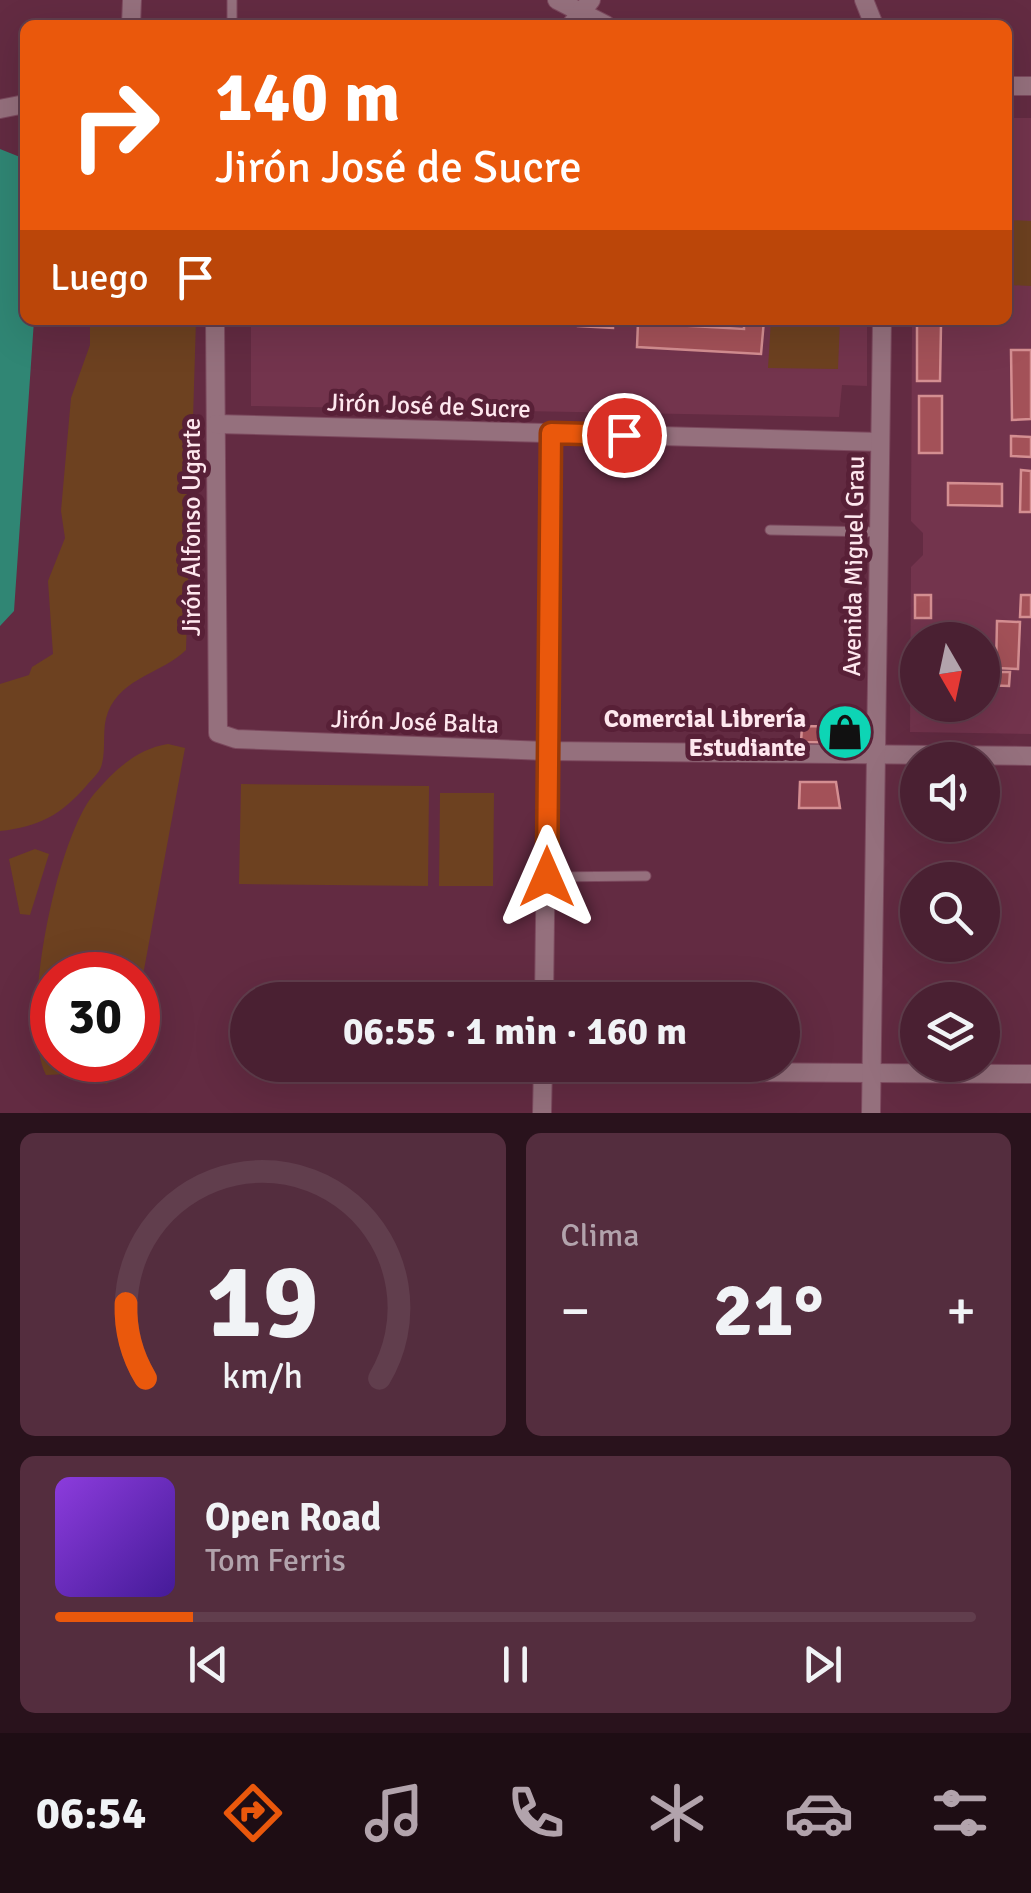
<!DOCTYPE html>
<html lang="es">
<meta charset="utf-8">
<style>
body{margin:0;font-family:Signika,sans-serif;background:#542d3e;color:#f1f3f6;height:100vh;display:flex;flex-direction:column;font-size:38px;white-space:nowrap}
*{box-sizing:border-box;margin:0}
p{font-size:32px;color:#b2a3ac}
.icon{flex:none;width:55px;height:55px;fill:none;stroke:currentColor;stroke-width:2;stroke-linecap:round;stroke-linejoin:round}
.map{position:relative;height:1113px;overflow:hidden}
.drawer{display:flex;flex-direction:column;gap:20px;padding:20px;background:#29121c;flex:1}
.drawer>*{flex:none}
.hud{position:absolute;left:20px;top:20px;width:992px;height:305px;border-radius:15px;box-shadow:0 10px 40px #0002,0 0 0 2px #613e4d;background:#ea580c;color:#fff;overflow:hidden}
.needle{width:65px;rotate:171deg}
.tools{position:absolute;left:900px;top:622px;display:grid;gap:20px}
.tools a{display:grid;place-items:center;width:100px;height:100px;border-radius:50%;background:#4a2032;box-shadow:0 10px 40px #0002,0 0 0 2px #613e4d;font-size:50px}
.speed{position:absolute;left:30px;top:952px;display:flex;gap:20px;font-size:50px;font-weight:700;text-align:center}
.speed>*{display:grid;place-content:center;width:130px;height:130px;border-radius:50%;background:#4a2032;box-shadow:0 10px 40px #0002,0 0 0 2px #613e4d;line-height:1}
.speed .limit{border:15px solid #d22;background:#fff;color:#111}
.pin{position:absolute;display:grid;place-items:center;width:85px;height:85px;color:#fff;margin:-42px;border:5px solid #fff;border-radius:50%;box-shadow:0 2px 10px #0007}
.me{position:absolute;width:110px;margin:-55px;rotate:0deg;stroke-linejoin:round;filter:drop-shadow(0 0 8px #0008)}
.turn{display:flex;align-items:center;gap:35px;height:210px;padding:0 30px;font-size:45px}
.turn .icon{width:130px;height:130px;stroke-width:2.5}
.turn b{display:block;font-size:70px;line-height:85px}
.then{display:flex;align-items:center;height:95px;padding:0 30px;background:#0003;gap:20px;font-size:38px}
.big{font-size:75px;font-weight:700;line-height:1.1}
.drawer .widget{flex:1;display:flex;flex-direction:column;justify-content:center;gap:15px;min-width:0;padding:0 35px;border-radius:15px;background:#542d3e}
.drawer .dial{align-items:center;gap:0}
.dial svg{height:260px;overflow:visible;fill:none;stroke:#613e4d;stroke-width:7;stroke-linecap:round;text-anchor:middle}
.dial text{fill:#f1f3f6;stroke:none}
.song{display:flex;align-items:center;gap:30px}
.cover{width:120px;height:120px;border-radius:15px;background:linear-gradient(135deg,hsl(270 70% 55%),hsl(260 70% 35%))}
.played{height:10px;border-radius:5px;background:linear-gradient(90deg,#ea580c 15%,#613e4d 15%)}
.keys{display:flex;justify-content:space-around;direction:ltr}
.heat{display:flex;justify-content:space-between;align-items:center;font-size:55px;direction:ltr}
.drawer .tiles{flex:1;display:grid;gap:20px;grid-template-columns:1fr 1fr}
.widget:last-child{grid-column:span 2}
.trip{position:absolute;left:230px;top:982px;width:570px;height:100px;border-radius:50px;background:#4a2032;box-shadow:0 10px 40px #0002,0 0 0 2px #613e4d;font-weight:700;line-height:100px;text-align:center}
.tabs{display:flex;height:160px;justify-content:space-around;align-items:center;background:#1e0d14;color:#b2a3ac}
.tabs .icon{width:70px;height:70px}
.tabs .active{color:#ea580c}
.tabs b{font-size:45px;color:#f1f3f6}
.map>svg:first-child{display:block}
</style>
<div class="map">
<svg width="1031" height="1113" viewBox="0 0 1031 1113">
<rect width="100%" height="100%" fill="#632b42"/>
<!-- built -->
<g fill="#73344d" fill-rule="evenodd">
<path d="M1008,118H1031V734L910,732L911,567L923,555V533L911,521L912,320H1008ZM918,640H982V705H918Z"/>
<path d="M251,320H867V386L842,385L839,417L251,406Z"/>
</g>
<!-- green -->
<g fill="#6d4120">
<path d="M1008,220L1031,221V286L1008,285Z"/>
<path d="M90,320H196L186,650C163,673 122,677 108,712C101,729 107,750 101,767C99,773 91,780 87,785C61,815 39,827 0,831V684L29,675L32,667L53,654L48,581L65,538L61,511L71,398L90,345Z"/>
<path d="M771,320H840L838,369L768,368Z"/>
<path d="M168,744L185,748L138,1002V975H52V1060H122L107,1084L67,1074L46,1075C19,1023 56,839 94,794C115,770 136,749 168,744Z"/>
<path d="M241,784L429,786L428,886L239,884Z"/>
<path d="M440,793H494L493,886H439Z"/>
<path d="M35,849L49,854L30,915L20,914L9,859Z"/>
</g>
<!-- water -->
<path fill="#308674" d="M0,149L25,159V320H34L14,611L0,626Z"/>
<!-- building -->
<g fill="#a35158" stroke="#d48e91" stroke-width="2.5">
<path d="M578,320H613V328L578,326Z"/>
<path d="M744,320H764L761,354L637,347L638,323L744,329Z"/>
<path d="M917,325H941L940,381H917Z"/>
<path d="M1011,350H1031V419L1012,420Z"/>
<rect x="919" y="396" width="23" height="57"/>
<path d="M1011,436L1031,437V457L1011,456Z"/>
<path d="M1021,470L1031,471V512H1020Z"/>
<path d="M948,483L1002,484V506L948,505Z"/>
<rect x="915" y="595" width="16" height="23"/>
<path d="M1021,595H1031V617H1020Z"/>
<path d="M997,621L1020,622L1018,669L996,668Z"/>
<path d="M982,672H1010L1009,686L982,685Z"/>
<path d="M802,726L851,727V743L801,742Z"/>
<path d="M800,782H836L840,808H799Z"/>
</g>
<g fill="none" stroke-linecap="round" stroke-linejoin="round">
<!-- service casing -->
<g stroke="#7c495e" stroke-width="11">
<g id="service">
<path d="M232,0V25"/>
<path d="M770,530L878,532"/>
<path d="M547,877L646,876"/>
</g>
</g>
<!-- minor casing -->
<g stroke="#7c495e" stroke-width="20">
<g id="minor">
<path d="M557,0L606,25"/>
<path d="M864,0L874,25"/>
<path d="M131,25L132,0"/>
<path d="M571,25L591,0"/>
<path d="M1008,86H1031"/>
<path d="M0,109L25,104"/>
<path d="M215,320L218,733L236,739L546,751L1031,756"/>
<path d="M216,424L880,442"/>
<path d="M544,1000L551,433"/>
<path d="M542,1071L1031,1074"/>
<path d="M542,1113L543,1065"/>
<path d="M871,1113L882,320"/>
</g>
</g>
<!-- service -->
<use href="#service" stroke="#95707d" stroke-width="9"/>
<!-- minor -->
<use href="#minor" stroke="#95707d" stroke-width="18"/>
</g>
<g fill="none" stroke-linecap="round" stroke-linejoin="round">
<!-- route casing -->
<g stroke="#983908" stroke-width="25">
<path id="route" d="M547,877L551,433L624,435"/>
</g>
<!-- route -->
<use href="#route" stroke="#ea580c" stroke-width="18"/>
</g>
<!-- icons -->
<defs>
<g id="shop-disc" transform="scale(2.875)"><circle r="9.5" fill="#0dd5b5" stroke="#582037"/><path d="M-5-2.5h2.3a2.7 3.5 0 0 1 5.4 0H5L5.5 6h-11ZM-1.5-2.5h3a1.5 2.3 0 0 0-3 0Z" fill="#111"/></g>
</defs>
<g fill-rule="evenodd">
<use href="#shop-disc" x="845" y="732"/>
</g>
<g text-anchor="middle" stroke-width="10" stroke-linejoin="round" paint-order="stroke">
<!-- street labels -->
<g font-size="25" fill="#fee7ee" stroke="#582037">
<text transform="translate(429 405) rotate(2)" y="9">Jirón José de Sucre</text>
<text transform="translate(191 527) rotate(-90)" y="9">Jirón Alfonso Ugarte</text>
<text transform="translate(853 566) rotate(-89)" y="9">Avenida Miguel Grau</text>
<text transform="translate(415 721) rotate(2)" y="9">Jirón José Balta</text>
</g>
<!-- poi labels -->
<g font-size="25" font-weight="bold" fill="#fee7ee" stroke="#582037" text-anchor="end">
<text x="806" y="727">Comercial Librería<tspan x="806" dy="29">Estudiante</tspan></text>
</g>
</g>
</svg>
<div class="tools">
<a><svg class="needle" viewBox="-14 -14 28 28"><path d="M0-13l5 13h-10z" fill="#e53935"/><path d="M0 13l5-13h-10z" fill="#b2a3ac"/></svg></a>
<a><svg class="icon" aria-label="sound" viewBox="0 0 24 24"><path d="M4 9h4l5-4v14l-5-4H4zM17 9q2 3 0 6"/></svg></a>
<a><svg class="icon" aria-label="search" viewBox="0 0 24 24"><circle cx="10" cy="10" r="6"/><path d="M15 15l6 6"/></svg></a>
<a><svg class="icon" aria-label="layers" viewBox="0 0 24 24"><path d="M12 4l9 5-9 5-9-5zM3 14l9 5 9-5"/></svg></a>
</div>
<div class="speed"><div class="limit">30</div></div>
<div class="pin" style="left:624px;top:435px;background:#d93025"><svg class="icon" aria-label="arrive" viewBox="0 0 24 24"><path d="M6 21V4h12l-3 4 3 4H6"/></svg></div>
<svg class="me" style="left:547px;top:877px" viewBox="-20 -20 40 40"><path d="M0-17L14 15 0 8-14 15z" fill="#ea580c" stroke="#fff" stroke-width="4"/></svg>
<div class="trip">06:55 · 1 min · 160 m</div>
<div class="hud">
<div class="turn"><svg class="icon" aria-label="right" viewBox="0 0 24 24"><path d="M7 20v-9h11M14 6l5 5-5 5"/></svg><div><b>140 m</b>Jirón José de Sucre</div></div>
<div class="then">Luego<svg class="icon" aria-label="arrive" viewBox="0 0 24 24"><path d="M6 21V4h12l-3 4 3 4H6"/></svg></div>
</div>
</div>
<section class="drawer">
<div class="tiles">
<div class="widget dial"><svg viewBox="0 0 100 80">
<path d="M14 69A42 42 0 1 1 86 69"/>
<path d="M14 69A42 42 0 0 1 8 46" stroke="#ea580c"/>
<text x="50" y="56" font-size="32" font-weight="700">19</text>
<text x="50" y="72" font-size="11">km/h</text>
</svg></div>
<div class="widget"><p>Clima</p>
<div class="heat"><a>−</a><b class="big">21°</b><a>+</a></div>
</div>
<div class="widget">
<div class="song"><i class="cover"></i><div><b>Open Road</b><p>Tom Ferris</p></div></div>
<div class="played"></div>
<div class="keys"><svg class="icon" aria-label="previous" viewBox="0 0 24 24"><path d="M18 5L8 12l10 7zM5 5v14"/></svg><svg class="icon" aria-label="pause" viewBox="0 0 24 24"><path d="M8 5v14M16 5v14"/></svg><svg class="icon" aria-label="next" viewBox="0 0 24 24"><path d="M6 5l10 7-10 7zM19 5v14"/></svg></div>
</div>
</div>
</section>
<nav class="tabs">
<b>06:54</b>
<svg class="icon active" aria-label="directions" viewBox="0 0 24 24"><path d="M12 3l9 9-9 9-9-9zM9 14v-3h6M13 9l2 2-2 2"/></svg>
<svg class="icon" aria-label="music" viewBox="0 0 24 24"><path d="M9 18V5l10-2v13"/><circle cx="6" cy="18" r="3"/><circle cx="16" cy="16" r="3"/></svg>
<svg class="icon" aria-label="phone" viewBox="0 0 24 24"><path d="M5 4h4l2 5-3 2q2 4 5 5l2-3 5 2v4C11 20 4 13 5 4z"/></svg>
<svg class="icon" aria-label="climate" viewBox="0 0 24 24"><path d="M12 3v18M4 7l16 10M4 17L20 7"/></svg>
<svg class="icon" aria-label="car" viewBox="0 0 24 24"><path d="M5 17H2v-5l4-1 3-4h7l3 4 3 1v5h-3M9 17h6M6 11h13"/><circle cx="7" cy="17" r="2"/><circle cx="17" cy="17" r="2"/></svg>
<svg class="icon" aria-label="filters" viewBox="0 0 24 24"><path d="M4 7h16M4 17h16"/><circle cx="9" cy="7" r="2"/><circle cx="15" cy="17" r="2"/></svg>
</nav>
